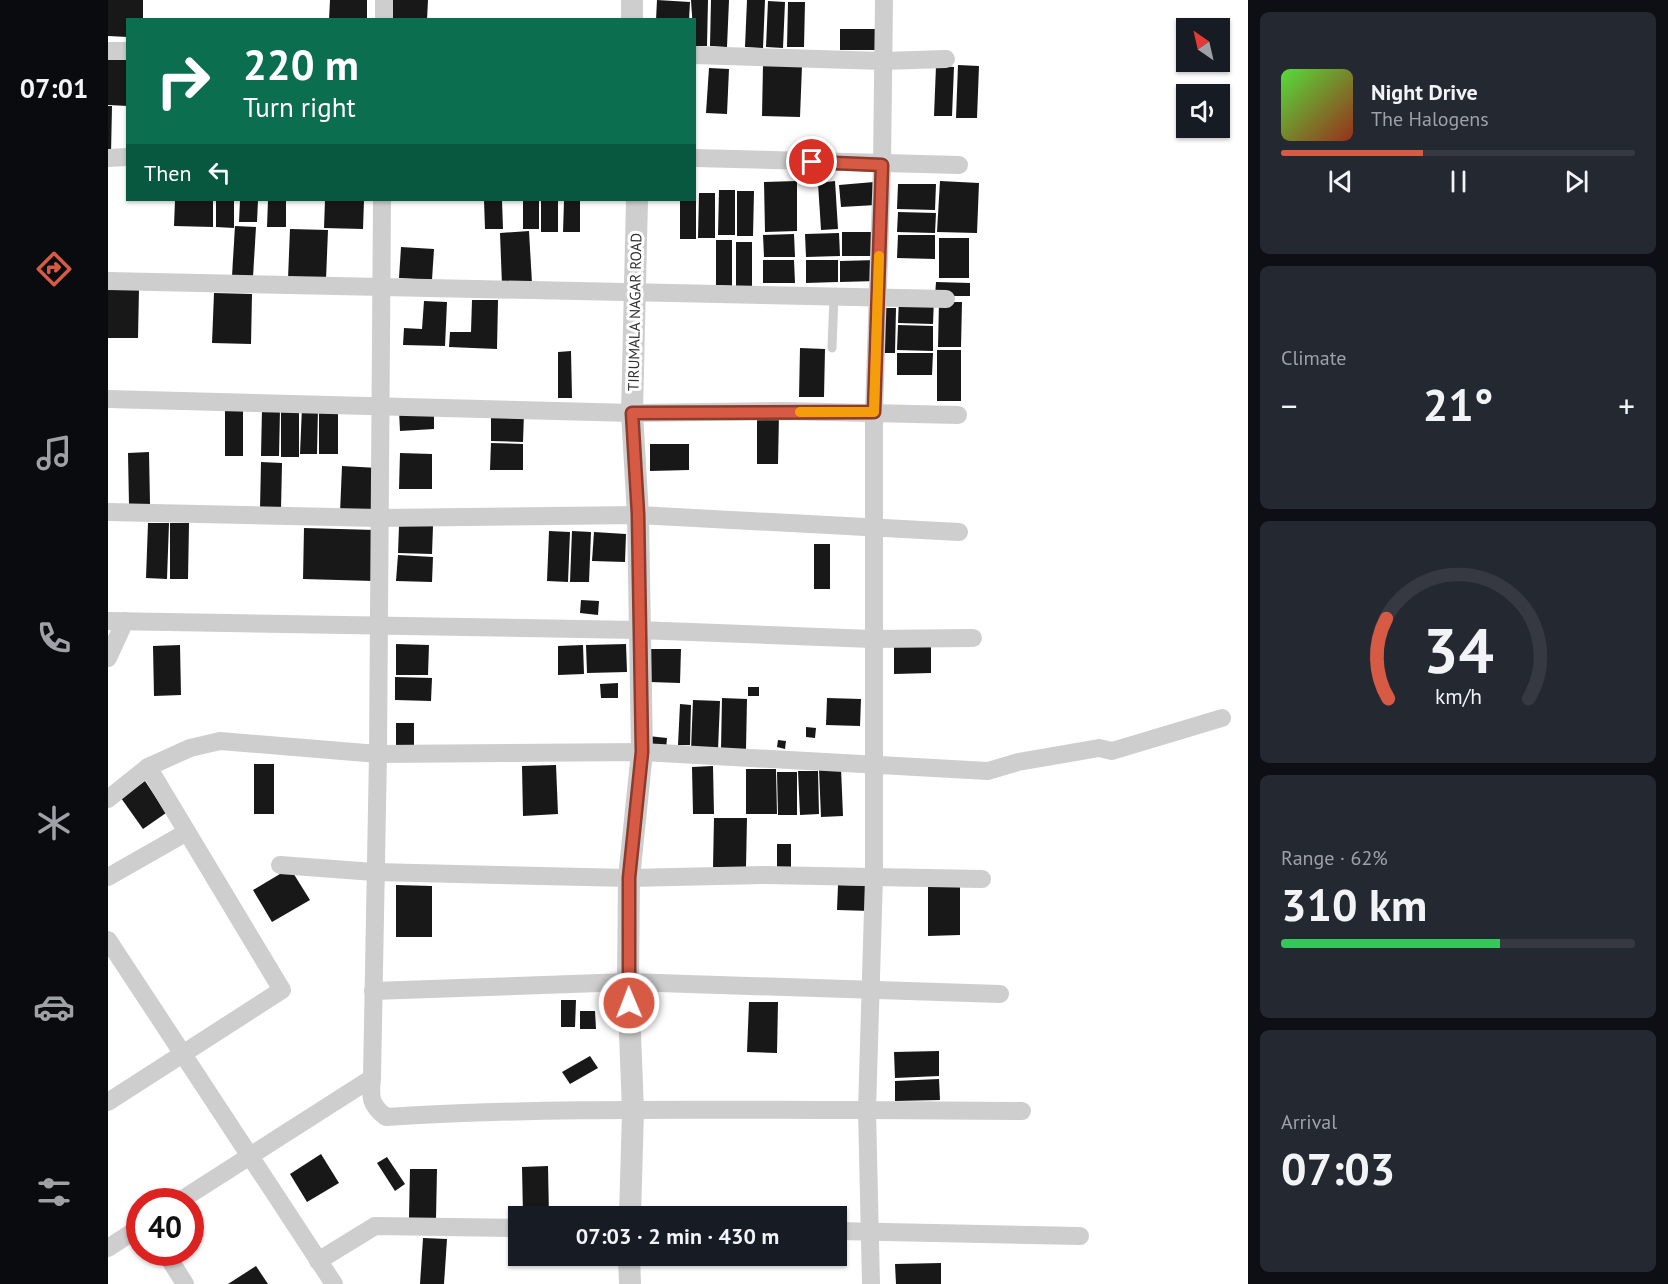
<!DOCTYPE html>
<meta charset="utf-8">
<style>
body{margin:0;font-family:"PT Sans",sans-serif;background:#242831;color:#f1f3f6;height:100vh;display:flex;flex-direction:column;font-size:22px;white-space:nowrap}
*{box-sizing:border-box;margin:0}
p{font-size:20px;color:#9ea1a6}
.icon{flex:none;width:33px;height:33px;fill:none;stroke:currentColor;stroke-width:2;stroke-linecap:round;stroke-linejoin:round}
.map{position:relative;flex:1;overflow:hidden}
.panel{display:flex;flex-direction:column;gap:12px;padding:12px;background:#0d0f14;width:420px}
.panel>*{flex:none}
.guide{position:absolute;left:18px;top:18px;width:570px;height:183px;border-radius:0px;box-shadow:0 2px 4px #0004;background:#0b6e4f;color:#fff;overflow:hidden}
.needle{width:39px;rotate:326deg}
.tools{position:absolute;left:1068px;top:18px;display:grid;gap:12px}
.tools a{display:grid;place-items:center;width:54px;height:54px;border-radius:0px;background:#171b24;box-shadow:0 2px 4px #0004;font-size:30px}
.speed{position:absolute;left:18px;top:1188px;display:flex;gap:12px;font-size:30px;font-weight:700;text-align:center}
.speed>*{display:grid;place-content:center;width:78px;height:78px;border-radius:50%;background:#171b24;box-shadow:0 2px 4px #0004;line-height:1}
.speed .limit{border:9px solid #d22;background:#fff;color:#111}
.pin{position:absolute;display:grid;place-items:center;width:51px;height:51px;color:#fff;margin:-26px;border:3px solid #fff;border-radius:50%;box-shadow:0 2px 6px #0007}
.me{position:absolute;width:66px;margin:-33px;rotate:359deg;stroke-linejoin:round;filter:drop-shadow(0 0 4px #0008)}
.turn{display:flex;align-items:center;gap:21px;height:126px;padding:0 18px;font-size:27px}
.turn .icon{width:78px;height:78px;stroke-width:2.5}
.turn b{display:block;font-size:42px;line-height:51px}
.then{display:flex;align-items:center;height:57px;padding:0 18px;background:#0003;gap:12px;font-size:22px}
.big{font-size:45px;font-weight:700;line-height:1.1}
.panel .tile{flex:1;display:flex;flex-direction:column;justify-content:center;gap:9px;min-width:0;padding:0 21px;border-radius:9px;background:#242831}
.panel .dial{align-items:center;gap:0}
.dial svg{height:156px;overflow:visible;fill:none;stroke:#363941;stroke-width:7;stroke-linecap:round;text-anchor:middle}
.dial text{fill:#f1f3f6;stroke:none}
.song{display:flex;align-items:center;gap:18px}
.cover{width:72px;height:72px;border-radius:9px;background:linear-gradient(135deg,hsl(110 70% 55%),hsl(10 70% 35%))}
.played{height:6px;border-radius:3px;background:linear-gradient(90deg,#d75b44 40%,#363941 40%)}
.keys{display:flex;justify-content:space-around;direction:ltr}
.heat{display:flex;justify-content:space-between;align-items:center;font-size:33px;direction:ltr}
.charge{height:9px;border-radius:4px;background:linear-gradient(90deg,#34c759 62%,#363941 0)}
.trip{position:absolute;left:400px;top:1206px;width:339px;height:60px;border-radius:0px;background:#171b24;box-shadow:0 2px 4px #0004;font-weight:700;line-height:60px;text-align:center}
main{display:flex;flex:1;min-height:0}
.tabs{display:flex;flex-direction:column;width:108px;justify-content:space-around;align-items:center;background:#090b0e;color:#9ea1a6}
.tabs .icon{width:42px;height:42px}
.tabs .current{color:#d75b44}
.tabs b{font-size:27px;color:#f1f3f6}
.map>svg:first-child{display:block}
</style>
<main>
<nav class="tabs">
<b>07:01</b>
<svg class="icon current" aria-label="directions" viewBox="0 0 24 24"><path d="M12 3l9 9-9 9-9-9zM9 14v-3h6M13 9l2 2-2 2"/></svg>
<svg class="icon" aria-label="music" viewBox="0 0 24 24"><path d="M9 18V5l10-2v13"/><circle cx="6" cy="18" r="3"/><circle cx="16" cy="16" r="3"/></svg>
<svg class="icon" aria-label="phone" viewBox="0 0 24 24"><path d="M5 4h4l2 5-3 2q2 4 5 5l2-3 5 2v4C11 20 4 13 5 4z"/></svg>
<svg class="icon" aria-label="climate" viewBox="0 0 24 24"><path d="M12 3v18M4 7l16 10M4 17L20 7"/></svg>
<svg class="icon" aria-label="car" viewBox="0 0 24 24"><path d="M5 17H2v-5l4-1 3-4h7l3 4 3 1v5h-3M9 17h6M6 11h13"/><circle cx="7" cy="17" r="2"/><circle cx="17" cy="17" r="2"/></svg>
<svg class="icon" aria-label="filters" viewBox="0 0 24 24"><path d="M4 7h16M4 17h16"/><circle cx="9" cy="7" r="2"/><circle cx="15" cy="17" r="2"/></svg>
</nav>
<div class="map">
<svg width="1140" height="1284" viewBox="0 0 1140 1284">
<rect width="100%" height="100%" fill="#fff"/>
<!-- building -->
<g fill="#181818">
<path d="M0,0H35V20H20V37L0,36Z"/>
<path d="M222,0H259V20H221Z"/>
<path d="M282,0H320L319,20L282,19Z"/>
<path d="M549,0L582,2L581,20H548Z"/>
<path d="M583,0H600L599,46H586Z"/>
<path d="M603,0H621L619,47L602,46Z"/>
<path d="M639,0H657L655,48L637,47Z"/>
<path d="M660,1L677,2L675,48L658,47Z"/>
<path d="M680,2H697L696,47H679Z"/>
<rect x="732" y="29" width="40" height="21"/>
<path d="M0,59L20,60V106L0,105Z"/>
<path d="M655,65L694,66L692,117L654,116Z"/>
<path d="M850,65L871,66L869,118H848Z"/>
<path d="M828,66L846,67L844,116H826Z"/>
<path d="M601,68L621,69L619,114L598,113Z"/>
<path d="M0,106H4L3,154H0Z"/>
<path d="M689,181V231L657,232L656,182Z"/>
<path d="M727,181L730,229L713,230L710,183Z"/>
<path d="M832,181L871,183L869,233L829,232Z"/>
<path d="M766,182L768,205L733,207L731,185Z"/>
<path d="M790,184H828L827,210L789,209Z"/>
<path d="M611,190H627V235H610Z"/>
<path d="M629,191H646L645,236H629Z"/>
<path d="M591,193H607V238H590Z"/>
<path d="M67,200H105V227L66,226Z"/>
<path d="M108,200H126V228L108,227Z"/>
<path d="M132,200H150L149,222H131Z"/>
<path d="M160,200H178V227H159Z"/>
<path d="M217,200H256L255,229L216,228Z"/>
<path d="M376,200H394L395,229H377Z"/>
<rect x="415" y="200" width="16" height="29"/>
<rect x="433" y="200" width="17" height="32"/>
<path d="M456,200H472V232H455Z"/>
<rect x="572" y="200" width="16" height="39"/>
<path d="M790,212L828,213L827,233L789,232Z"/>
<path d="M127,226L148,227L145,277L124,276Z"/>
<path d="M182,229L220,230L218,280L180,279Z"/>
<path d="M421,231L424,283L394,285L392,233Z"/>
<rect x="734" y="232" width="37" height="24"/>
<path d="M731,233L732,256L698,257L697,234Z"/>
<path d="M686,234L687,257H656L655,235Z"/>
<path d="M790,235H827V259L789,258Z"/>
<rect x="831" y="238" width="30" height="40"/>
<path d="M608,240H624V286L608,285Z"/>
<rect x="628" y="242" width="16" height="45"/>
<path d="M293,247L326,249L324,280L291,278Z"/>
<path d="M655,260H686L687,283H655Z"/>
<path d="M698,260H730V282L698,283Z"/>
<path d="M769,260V281L732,282V261Z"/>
<path d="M828,282L862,283V296H827Z"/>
<path d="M0,288H31L30,338H0Z"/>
<path d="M106,293L144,294L143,344L104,343Z"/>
<path d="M791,298L826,299L825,324L790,323Z"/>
<path d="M364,300H390L389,349L341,347L342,332H363Z"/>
<path d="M316,301L339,302L337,346L295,345L296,328L314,329Z"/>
<path d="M831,302H854L853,347H830Z"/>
<path d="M771,308H788L787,353H771Z"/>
<path d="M790,325L825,326V351L789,350Z"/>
<path d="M692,348L717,349L716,397H691Z"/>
<rect x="829" y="350" width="24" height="51"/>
<path d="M463,351L464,398H450V352Z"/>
<path d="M789,353H825L824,375H789Z"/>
<path d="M194,407L210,408L209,454H192Z"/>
<rect x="117" y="408" width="18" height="48"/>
<rect x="211" y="408" width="19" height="46"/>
<path d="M154,409H172L171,456H153Z"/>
<rect x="173" y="409" width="18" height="48"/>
<path d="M326,409V429L292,431L291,411Z"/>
<path d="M383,412L416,413L415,442L383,441Z"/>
<path d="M649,414H671L670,464H649Z"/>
<path d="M383,443L415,444V470H382Z"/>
<path d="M542,444H581V470L542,471Z"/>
<path d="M41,452L42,504L21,505L20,453Z"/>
<path d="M292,453L324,454V489H291Z"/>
<path d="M153,462L174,463L173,510L152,509Z"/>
<path d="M234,466L270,468L268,515L232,513Z"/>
<path d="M40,523H61L59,579L38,578Z"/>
<path d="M62,523H81L80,579H62Z"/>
<path d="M291,526H325L324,554L290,553Z"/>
<path d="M196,528L267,530L266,581L195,579Z"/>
<path d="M441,531L462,532L460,582L439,581Z"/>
<path d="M464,531L483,532L481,582H462Z"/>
<path d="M486,532L518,534L517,562L484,561Z"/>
<rect x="706" y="544" width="16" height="45"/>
<path d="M290,555L325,557L324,582L288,581Z"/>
<path d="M473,600L491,601L490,615L472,613Z"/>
<path d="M288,644L321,645L320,675H288Z"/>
<path d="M518,644L519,672L479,673L478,645Z"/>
<path d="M72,645L73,695L46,696L45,646Z"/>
<path d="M475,645L476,674L450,675V646Z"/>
<path d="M786,647H823V673L786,674Z"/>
<path d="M543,649H573L572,683L542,682Z"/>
<path d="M287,677L324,678L323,701L287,700Z"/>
<path d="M510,683V698H493L492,684Z"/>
<rect x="640" y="687" width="11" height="9"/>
<path d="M614,698L639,699L638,749H613Z"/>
<path d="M719,698L753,699L752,726L718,725Z"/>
<path d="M585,700L612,701L610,750L583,749Z"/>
<path d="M572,704L583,705L582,745H570Z"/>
<rect x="288" y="723" width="18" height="25"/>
<path d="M698,727L708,728L707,738L698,737Z"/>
<path d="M540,736L559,738L558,749L539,747Z"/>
<path d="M670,740L678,741L677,749L669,747Z"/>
<rect x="146" y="764" width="20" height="50"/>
<path d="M448,765L450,814L415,816L414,766Z"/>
<path d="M605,766L606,814H585L584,767Z"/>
<path d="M733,768L735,816L713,817L711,769Z"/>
<path d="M638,769H668L669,814H638Z"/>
<path d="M690,771H710L711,814L692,815Z"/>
<path d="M669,772H689V815H670Z"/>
<path d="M37,781L58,813L35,829L13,798Z"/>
<path d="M606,818H639L638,867H605Z"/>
<rect x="669" y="844" width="14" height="25"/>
<path d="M182,868L202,900L164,922L145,890Z"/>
<path d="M852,881V935L820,936V882Z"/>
<path d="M288,885L324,886V937H288Z"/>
<path d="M730,885L764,886L763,911L729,910Z"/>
<path d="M453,1000H468L467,1027H453Z"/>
<path d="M641,1002H670L669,1053L639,1052Z"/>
<path d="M472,1011H487L488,1029H472Z"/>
<path d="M831,1051V1076L787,1078L786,1052Z"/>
<path d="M482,1056L490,1068L462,1084L454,1072Z"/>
<path d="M831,1079L832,1100L787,1101V1081Z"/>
<path d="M213,1154L231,1183L199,1202L182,1174Z"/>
<path d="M279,1157L297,1184L287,1191L269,1163Z"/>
<path d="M440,1166L441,1216H415L414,1167Z"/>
<path d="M302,1169H329L328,1219L301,1218Z"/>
<path d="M315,1238L339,1239L336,1284H312Z"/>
<path d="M833,1263V1284H788L787,1264Z"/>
<path d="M148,1266L160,1284H120Z"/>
</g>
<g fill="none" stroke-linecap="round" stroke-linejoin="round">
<!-- service -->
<path stroke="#cecece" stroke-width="9" d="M724,348L726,295"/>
<!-- minor -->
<g stroke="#cecece" stroke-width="18">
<path d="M776,0L774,165L766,412V877L759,1110L914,1111"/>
<path d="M276,20V0"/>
<path d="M0,51H20"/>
<path d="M586,55L775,61L838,59"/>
<path d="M0,158L20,157"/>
<path d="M586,158L851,165"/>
<path d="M0,281L838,299"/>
<path d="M0,399L524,413L676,411L850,415"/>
<path d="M0,512L271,518L530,515L851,532"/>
<path d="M0,621L530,630L764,639L865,638"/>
<path d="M0,658L17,621"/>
<path d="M40,767L82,748L112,741L270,754L534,752L880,771L910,762L991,748L1004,751L1114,718"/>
<path d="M0,799L40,767L174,990L0,1102"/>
<path d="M172,865L266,872L521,878L656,875L874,879"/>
<path d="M0,877L79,832"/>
<path d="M0,940L226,1284"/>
<path d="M265,991L520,982L892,994"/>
<path d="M264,1078L270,754L274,200"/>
<path d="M70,1202L264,1078C262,1097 262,1105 278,1117C438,1107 599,1110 759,1110L763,1284"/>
<path d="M729,1231L972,1236"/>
<path d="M0,1248L32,1227"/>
<path d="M57,1252L77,1284"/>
<path d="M210,1261L267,1226L411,1228"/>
</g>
<!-- tertiary -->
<g stroke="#cecece" stroke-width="22">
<path d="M524,20V0"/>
<path d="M522,1216L525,1111L520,982L521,878L534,752L530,515L524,413L529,200"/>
<path d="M521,1256L522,1284"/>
</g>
</g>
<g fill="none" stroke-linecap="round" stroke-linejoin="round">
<!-- route casing -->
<g stroke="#8c3b2c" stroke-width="15">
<path id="route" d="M521,1003V878L534,752L530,514L524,413L766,412L774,165L704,162"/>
</g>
<!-- route -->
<use href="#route" stroke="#d75b44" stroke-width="10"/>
<!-- slow -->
<path stroke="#f59e0b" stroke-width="10" d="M692,412H766L771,256"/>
</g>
<g text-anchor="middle" stroke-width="6" stroke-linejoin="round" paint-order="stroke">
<!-- street labels -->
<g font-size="15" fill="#313131" stroke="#fff">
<text transform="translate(527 312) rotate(-89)" y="5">TIRUMALA NAGAR ROAD</text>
</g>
</g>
</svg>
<div class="tools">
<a><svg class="needle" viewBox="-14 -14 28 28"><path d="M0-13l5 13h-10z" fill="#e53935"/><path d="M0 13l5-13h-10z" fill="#9ea1a6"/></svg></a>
<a><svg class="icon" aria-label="sound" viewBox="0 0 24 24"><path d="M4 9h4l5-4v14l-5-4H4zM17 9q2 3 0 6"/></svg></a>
</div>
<div class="speed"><div class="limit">40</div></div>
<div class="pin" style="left:704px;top:162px;background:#d93025"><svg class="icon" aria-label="arrive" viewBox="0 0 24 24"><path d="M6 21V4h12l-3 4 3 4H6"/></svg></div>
<svg class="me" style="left:521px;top:1003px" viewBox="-20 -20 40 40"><circle r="17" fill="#d75b44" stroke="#fff" stroke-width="3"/><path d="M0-11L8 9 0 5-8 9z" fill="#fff"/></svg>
<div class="trip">07:03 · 2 min · 430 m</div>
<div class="guide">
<div class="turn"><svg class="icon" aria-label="right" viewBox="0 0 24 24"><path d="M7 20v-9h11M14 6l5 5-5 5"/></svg><div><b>220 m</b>Turn right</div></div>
<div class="then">Then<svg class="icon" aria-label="left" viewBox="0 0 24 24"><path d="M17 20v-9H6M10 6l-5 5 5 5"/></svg></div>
</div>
</div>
<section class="panel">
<div class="tile">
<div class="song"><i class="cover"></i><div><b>Night Drive</b><p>The Halogens</p></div></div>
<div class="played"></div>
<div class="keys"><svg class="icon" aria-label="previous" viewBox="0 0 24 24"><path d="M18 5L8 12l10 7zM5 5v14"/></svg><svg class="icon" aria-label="pause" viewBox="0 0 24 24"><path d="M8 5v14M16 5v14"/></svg><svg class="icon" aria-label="next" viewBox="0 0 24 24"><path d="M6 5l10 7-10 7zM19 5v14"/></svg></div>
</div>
<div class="tile"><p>Climate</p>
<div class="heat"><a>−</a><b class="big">21°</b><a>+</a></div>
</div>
<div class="tile dial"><svg viewBox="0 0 100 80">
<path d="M14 69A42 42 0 1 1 86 69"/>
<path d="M14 69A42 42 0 0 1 13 28" stroke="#d75b44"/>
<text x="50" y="56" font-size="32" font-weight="700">34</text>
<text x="50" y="72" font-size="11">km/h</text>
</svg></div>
<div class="tile"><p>Range · 62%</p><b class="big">310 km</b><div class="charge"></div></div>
<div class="tile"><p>Arrival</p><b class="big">07:03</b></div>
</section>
</main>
